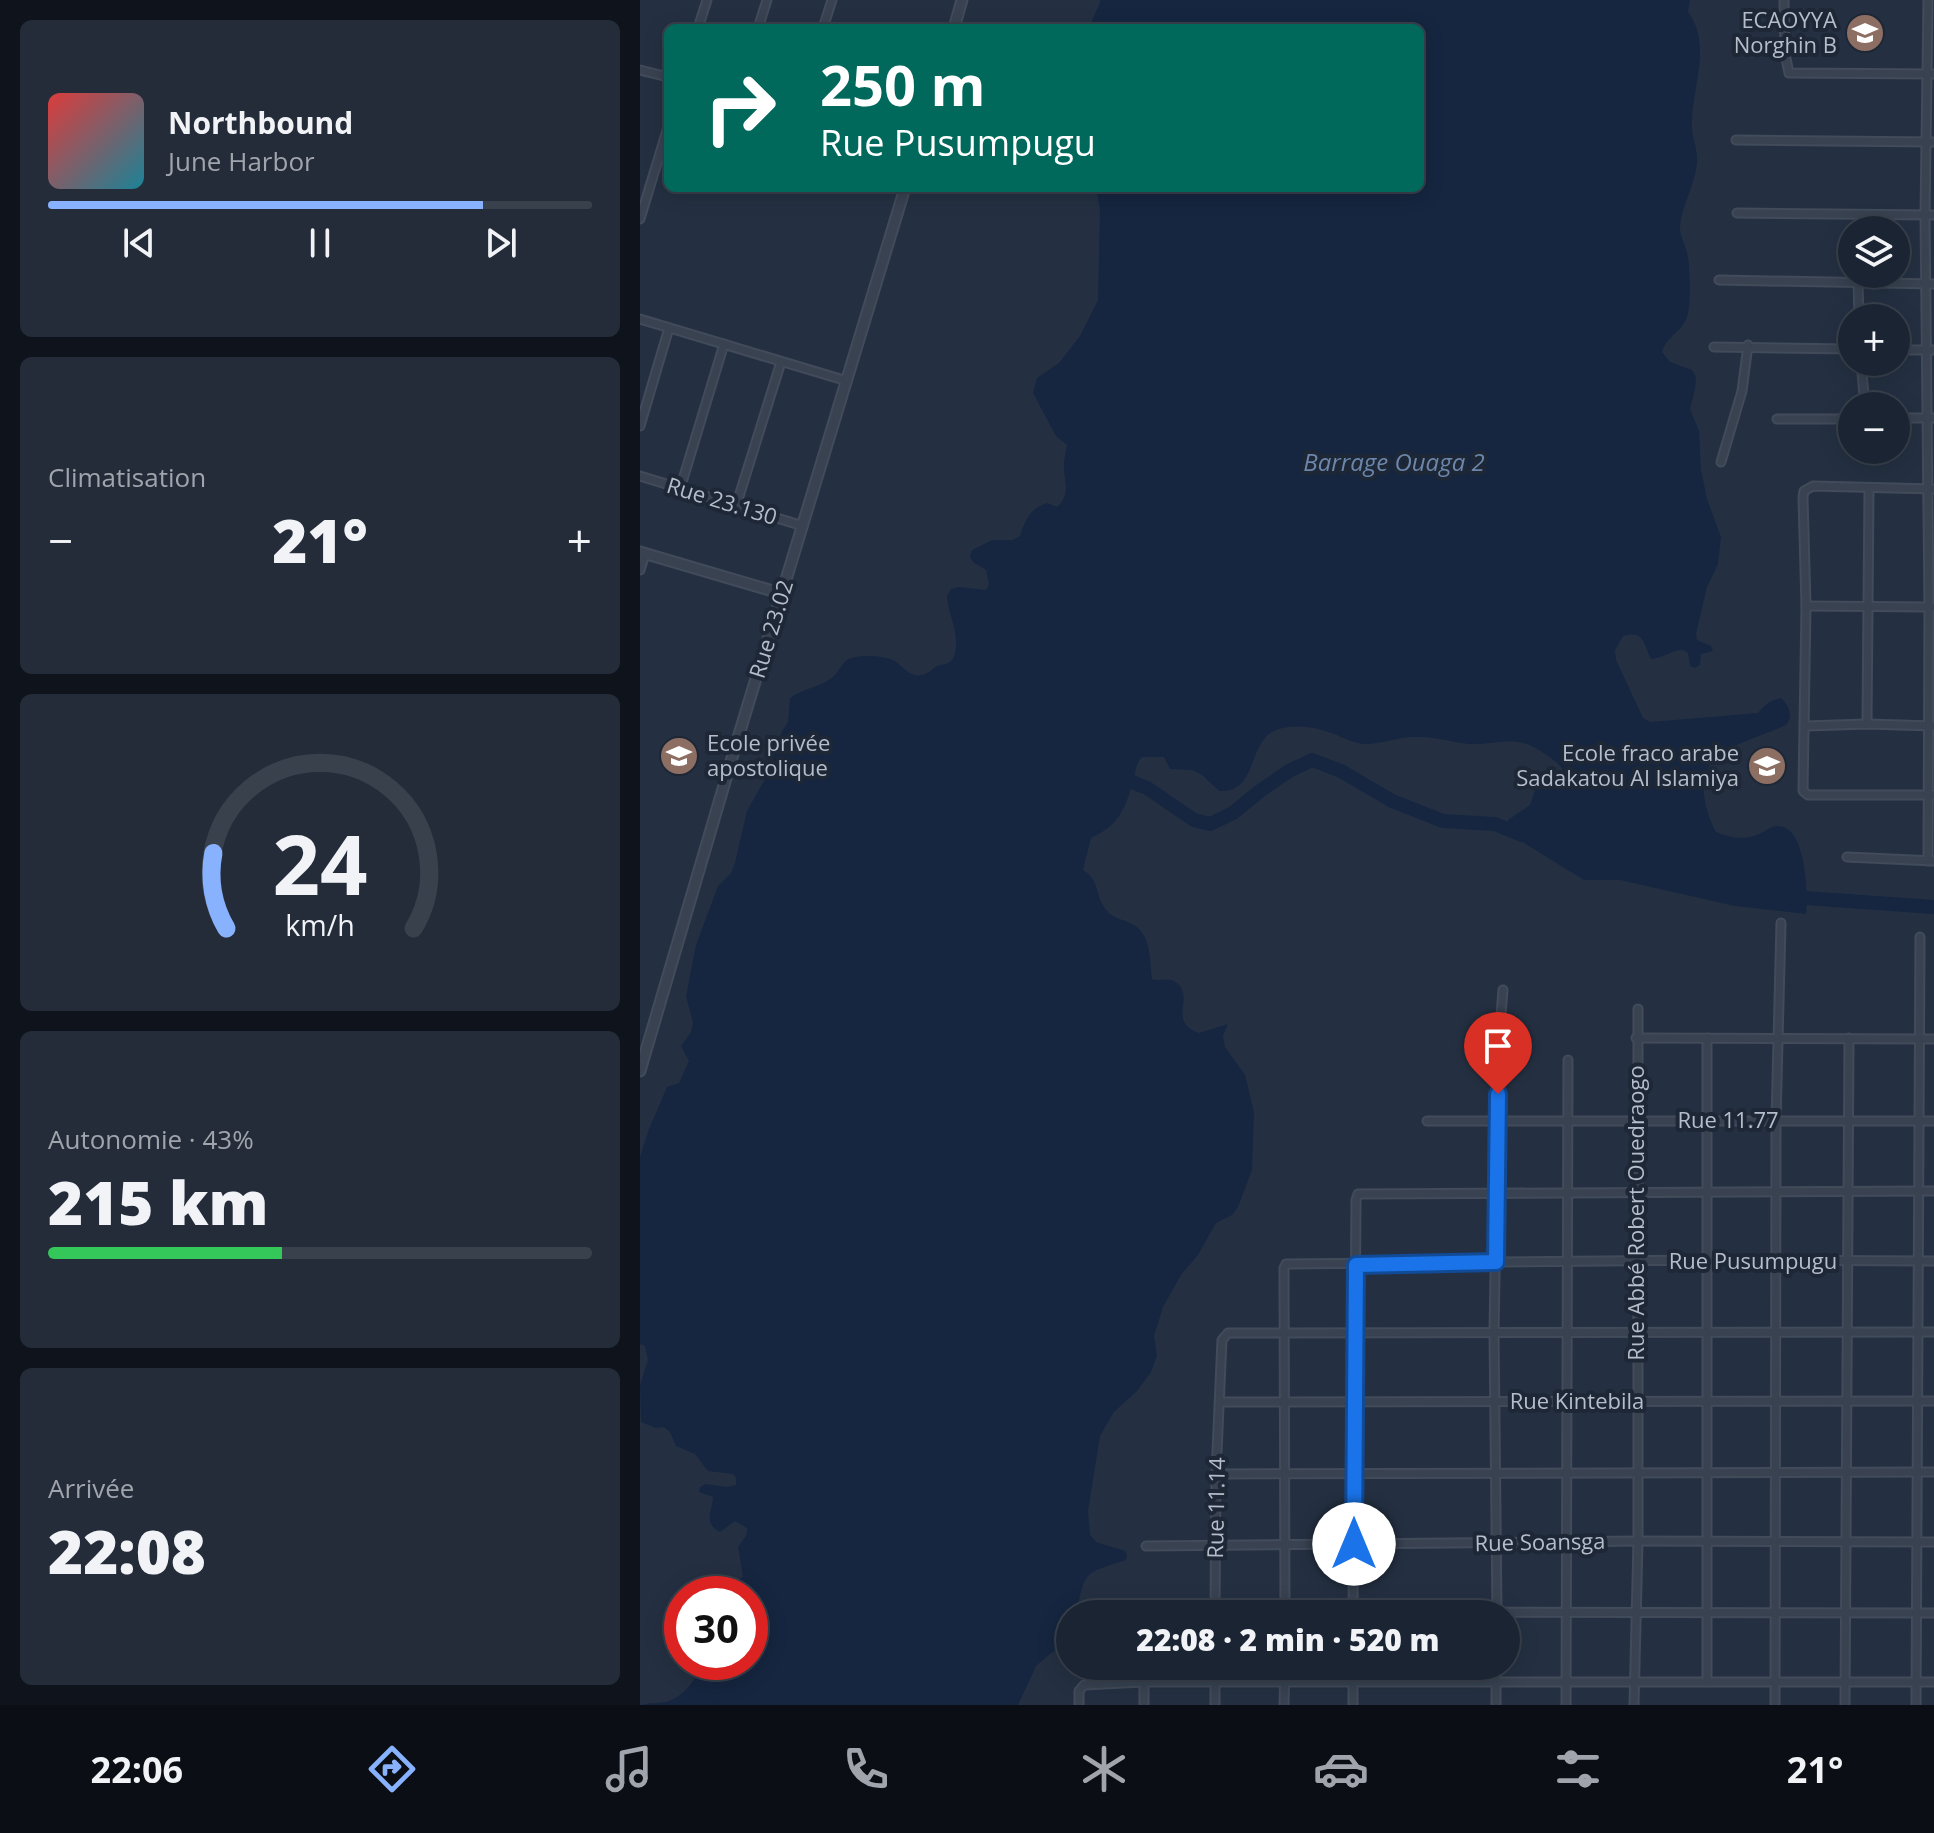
<!DOCTYPE html>
<html lang="fr">
<meta charset="utf-8">
<style>
body{margin:0;font-family:"Open Sans",sans-serif;background:#242c3a;color:#f1f3f6;height:100vh;display:flex;flex-direction:column;font-size:30px;white-space:nowrap}
*{box-sizing:border-box;margin:0}
p{font-size:26px;color:#a0a4ac}
.icon{flex:none;width:44px;height:44px;fill:none;stroke:currentColor;stroke-width:2;stroke-linecap:round;stroke-linejoin:round}
.map{position:relative;flex:1;overflow:hidden}
.side{display:flex;flex-direction:column;gap:20px;padding:20px;background:#0f141c;width:640px}
.side>*{flex:none}
.guide{position:absolute;left:24px;top:24px;width:760px;height:168px;border-radius:12px;box-shadow:0 4px 20px #0003,0 0 0 2px #39414d;background:#00695c;color:#fff;overflow:hidden}
.controls{position:absolute;left:1198px;top:216px;display:grid;gap:16px}
.controls a{display:grid;place-items:center;width:72px;height:72px;border-radius:50%;background:#1b2432;box-shadow:0 4px 20px #0003,0 0 0 2px #39414d;font-size:40px}
.speed{position:absolute;left:24px;top:1576px;display:flex;gap:16px;font-size:40px;font-weight:700;text-align:center}
.speed>*{display:grid;place-content:center;width:104px;height:104px;border-radius:50%;background:#1b2432;box-shadow:0 4px 20px #0003,0 0 0 2px #39414d;line-height:1}
.speed .limit{border:12px solid #d22;background:#fff;color:#111}
.pin{position:absolute;display:grid;place-items:center;width:68px;height:68px;color:#fff;margin:-82px -34px;border-radius:50% 50% 50% 0;rotate:-45deg;box-shadow:0 0 8px #0007}
.pin .icon{rotate:45deg}
.me{position:absolute;width:88px;margin:-44px;rotate:0deg;stroke-linejoin:round;filter:drop-shadow(0 0 6px #0008)}
.turn{display:flex;align-items:center;gap:28px;height:168px;padding:0 24px;font-size:36px}
.turn .icon{width:104px;height:104px;stroke-width:2.5}
.turn b{display:block;font-size:56px;line-height:68px}
.big{font-size:60px;font-weight:800;line-height:1.1}
.side .widget{flex:1;display:flex;flex-direction:column;justify-content:center;gap:12px;min-width:0;padding:0 28px;border-radius:12px;background:#242c3a}
.side .dial{align-items:center;gap:0}
.dial svg{height:208px;overflow:visible;fill:none;stroke:#39414d;stroke-width:7;stroke-linecap:round;text-anchor:middle}
.dial text{fill:#f1f3f6;stroke:none}
.song{display:flex;align-items:center;gap:24px}
.cover{width:96px;height:96px;border-radius:12px;background:linear-gradient(135deg,hsl(0 70% 55%),hsl(190 70% 35%))}
.played{height:8px;border-radius:4px;background:linear-gradient(90deg,#88b2fd 80%,#39414d 80%)}
.keys{display:flex;justify-content:space-around;direction:ltr}
.heat{display:flex;justify-content:space-between;align-items:center;font-size:44px;direction:ltr}
.charge{height:12px;border-radius:6px;background:linear-gradient(90deg,#34c759 43%,#39414d 0)}
.trip{position:absolute;left:416px;top:1600px;width:464px;height:80px;border-radius:40px;background:#1b2432;box-shadow:0 4px 20px #0003,0 0 0 2px #39414d;font-weight:800;line-height:80px;text-align:center}
.menu{display:flex;height:128px;justify-content:space-around;align-items:center;background:#0b0e14;color:#a0a4ac}
.menu .icon{width:56px;height:56px}
.menu .current{color:#88b2fd}
.menu b{font-size:36px;color:#f1f3f6}
main{display:flex;flex:1;min-height:0}
.map>svg:first-child{display:block}
</style>
<main>
<section class="side">
<div class="widget">
<div class="song"><i class="cover"></i><div><b>Northbound</b><p>June Harbor</p></div></div>
<div class="played"></div>
<div class="keys"><svg class="icon" aria-label="previous" viewBox="0 0 24 24"><path d="M18 5L8 12l10 7zM5 5v14"/></svg><svg class="icon" aria-label="pause" viewBox="0 0 24 24"><path d="M8 5v14M16 5v14"/></svg><svg class="icon" aria-label="next" viewBox="0 0 24 24"><path d="M6 5l10 7-10 7zM19 5v14"/></svg></div>
</div>
<div class="widget"><p>Climatisation</p>
<div class="heat"><a>−</a><b class="big">21°</b><a>+</a></div>
</div>
<div class="widget dial"><svg viewBox="0 0 100 80">
<path d="M14 69A42 42 0 1 1 86 69"/>
<path d="M14 69A42 42 0 0 1 9 40" stroke="#88b2fd"/>
<text x="50" y="56" font-size="32" font-weight="700">24</text>
<text x="50" y="72" font-size="11">km/h</text>
</svg></div>
<div class="widget"><p>Autonomie · 43%</p><b class="big">215 km</b><div class="charge"></div></div>
<div class="widget"><p>Arrivée</p><b class="big">22:08</b></div>
</section>
<div class="map">
<svg width="1294" height="1705" viewBox="0 0 1294 1705">
<rect width="100%" height="100%" fill="#243042"/>
<!-- water -->
<path fill="#162640" d="M461,0H1050L1048,12C1073,45 1051,89 1052,126C1052,138 1058,150 1057,162C1056,183 1040,210 1040,228C1040,237 1047,248 1048,257C1050,273 1051,297 1048,313C1045,331 1026,336 1022,352L1030,362L1052,370L1056,377L1055,389L1050,409L1059,431L1061,470L1067,499L1081,537L1078,564L1067,587L1056,634L1057,640L1071,646L1073,651L1061,654L1060,665L1055,668L1050,666L1048,653L1043,650C1031,650 1024,658 1011,659C1003,644 1005,630 983,636L975,650L976,660L1003,718L1010,722L1118,713C1125,705 1130,700 1141,698C1149,705 1154,716 1146,725C1128,734 1091,744 1078,756C1055,776 1064,809 1076,832C1091,838 1104,841 1119,834C1125,831 1130,827 1136,826C1167,823 1168,895 1166,914L1095,906L980,880H944L868,833V820L890,805L899,779L904,773L923,770C919,763 912,759 905,754C876,733 861,745 829,744C811,742 793,736 774,737C758,737 742,744 726,744C713,744 703,737 691,733C676,727 659,725 643,728C604,735 622,793 579,791L562,775L552,770L530,769L524,757H502C495,764 496,772 493,781C485,810 479,825 451,838L443,870C460,881 454,891 464,907C469,915 476,918 485,921C512,930 509,954 512,979C520,982 529,976 537,983C555,998 527,1022 559,1033L588,1024L583,1036L585,1047L605,1075L614,1112L612,1170L598,1207L592,1215L576,1223L558,1255L541,1275L523,1307L514,1336L517,1356L511,1372L497,1391L474,1412L460,1436L448,1511L450,1535L456,1542L485,1551L487,1554L486,1560C443,1574 446,1570 436,1614H430V1637L396,1666L378,1705H2C10,1702 20,1704 29,1701C44,1695 55,1681 61,1667L58,1662H110V1594H86L91,1583L103,1577L98,1547L106,1536L107,1528L95,1521L80,1532C63,1523 72,1512 73,1497L59,1492L60,1487L65,1484L87,1487L96,1485V1478L93,1474L68,1471L55,1454L36,1446L30,1432L24,1427L16,1428L1,1422L0,1385L8,1360L5,1346L0,1344V1157L9,1129L27,1087L39,1083L49,1061L41,1046L51,1032L53,1022L46,996L56,945L78,886L91,873L95,863L107,811L129,772L142,731L148,722L150,698C163,688 182,687 194,676C202,668 203,658 216,657C226,655 243,656 253,660C263,665 270,680 285,674C291,672 293,667 300,665C307,664 312,663 314,656C321,636 308,615 307,596L311,589L319,587L346,590L349,585L346,570L333,562L330,556L332,550L352,540H372L380,536C386,519 389,509 407,503L417,507C432,493 423,481 424,464C424,458 426,451 427,445L416,436L393,393L397,378L419,363L440,336L458,300L460,209L456,188H780V28H449Z"/>
<g fill="none" stroke-linecap="round" stroke-linejoin="round">
<!-- river -->
<g stroke="#162640" stroke-width="14">
<path d="M475,775L507,788L554,820L570,824L593,813L620,791L649,771L672,760L701,771L752,801L803,821L855,824L882,835"/>
<path d="M1151,897L1294,907"/>
</g>
<!-- minor casing -->
<g stroke="#424b5a" stroke-width="11">
<g id="minor">
<path d="M1144,0L1145,54L1149,73L1294,74"/>
<path d="M58,28L67,0"/>
<path d="M118,28L127,0"/>
<path d="M183,28L192,0"/>
<path d="M0,70L28,77"/>
<path d="M1096,140L1294,142"/>
<path d="M1097,213L1294,215"/>
<path d="M0,219L28,127"/>
<path d="M1079,280L1294,284"/>
<path d="M1218,282L1219,318"/>
<path d="M0,319L207,381"/>
<path d="M1074,347L1212,349"/>
<path d="M1256,350H1294"/>
<path d="M1221,362L1225,406"/>
<path d="M1256,418H1294"/>
<path d="M1137,419H1212"/>
<path d="M0,426L29,328"/>
<path d="M1081,462L1102,391L1108,345"/>
<path d="M0,476L163,526"/>
<path d="M40,489L84,344"/>
<path d="M1294,489L1173,486L1164,491L1163,497L1166,606L1163,791L1168,795H1294"/>
<path d="M96,506L141,362"/>
<path d="M0,570L5,554"/>
<path d="M1166,606L1292,607"/>
<path d="M1227,724L1229,489"/>
<path d="M1166,726L1227,724L1294,726"/>
<path d="M1207,857L1294,861"/>
<path d="M1288,861L1289,607L1285,215L1288,0"/>
<path d="M996,1038L1294,1039"/>
<path d="M787,1121H1294"/>
<path d="M580,1402L1294,1401"/>
<path d="M576,1474L1294,1472"/>
<path d="M506,1546L998,1541L1294,1542"/>
<path d="M713,1612L1294,1613"/>
<path d="M575,1614L576,1474L582,1340L588,1333L1294,1332"/>
<path d="M645,1614L644,1268L646,1264L1066,1260L1294,1261"/>
<path d="M713,1614L716,1200L718,1194L1294,1191"/>
<path d="M857,1614L854,1332L859,1040L863,990"/>
<path d="M575,1666V1705"/>
<path d="M713,1666V1705"/>
<path d="M1067,1682V1038"/>
<path d="M439,1705V1691L444,1685L504,1682H1294"/>
<path d="M504,1705V1682"/>
<path d="M644,1705L645,1666"/>
<path d="M856,1705V1666"/>
<path d="M926,1705L928,1060"/>
<path d="M994,1705L998,1541V1009"/>
<path d="M1135,1705L1136,1121L1141,923"/>
<path d="M1205,1705L1209,1038"/>
<path d="M1276,1705L1280,937"/>
</g>
</g>
<!-- tertiary casing -->
<g stroke="#424b5a" stroke-width="13">
<g id="tertiary">
<path d="M314,28L322,0"/>
<path d="M0,552L143,594"/>
<path d="M0,1071L97,741L265,188"/>
</g>
</g>
<!-- minor -->
<use href="#minor" stroke="#384251" stroke-width="7"/>
<!-- tertiary -->
<use href="#tertiary" stroke="#384251" stroke-width="9"/>
</g>
<g fill="none" stroke-linecap="round" stroke-linejoin="round">
<!-- route casing -->
<g stroke="#114b97" stroke-width="20">
<path id="route" d="M714,1544L716,1265L856,1262L858,1094"/>
</g>
<!-- route -->
<use href="#route" stroke="#1a73e8" stroke-width="14"/>
</g>
<!-- icons -->
<defs>
<g id="school-disc" transform="scale(2)"><circle r="9.5" fill="#8d6e63" stroke="#1d2736"/><path d="M0-5L7-2L0 1L-7-2ZM-4 1L0 2.5L4 1V4Q0 6-4 4Z" fill="#fff"/></g>
</defs>
<g fill-rule="evenodd">
<use href="#school-disc" x="1225" y="33"/>
<use href="#school-disc" x="39" y="756"/>
<use href="#school-disc" x="1127" y="766"/>
</g>
<g text-anchor="middle" stroke-width="8" stroke-linejoin="round" paint-order="stroke">
<!-- poi labels -->
<g font-size="22" fill="#b5bdcb" stroke="#1d2736" text-anchor="end">
<text x="1197" y="28">ECAOYYA<tspan x="1197" dy="25">Norghin B</tspan></text>
<text x="67" y="751" text-anchor="start">Ecole privée<tspan x="67" dy="25">apostolique</tspan></text>
<text x="1099" y="761">Ecole fraco arabe<tspan x="1099" dy="25">Sadakatou Al Islamiya</tspan></text>
</g>
<!-- street labels -->
<g font-size="22" fill="#b5bdcb" stroke="#1d2736">
<text transform="translate(82 501) rotate(17)" y="8">Rue 23.130</text>
<text transform="translate(131 629) rotate(-73)" y="8">Rue 23.02</text>
<text x="1088" y="1128">Rue 11.77</text>
<text transform="translate(996 1213) rotate(-90)" y="8">Rue Abbé Robert Ouedraogo</text>
<text x="1113" y="1269">Rue Pusumpugu</text>
<text x="937" y="1409">Rue Kintebila</text>
<text transform="translate(576 1508) rotate(-89)" y="8">Rue 11.14</text>
<text transform="translate(900 1542) rotate(-1)" y="8">Rue Soansga</text>
</g>
<!-- water labels -->
<g font-size="24" font-style="italic" fill="#6c86ac" stroke="#1d2736">
<text x="754" y="471">Barrage Ouaga 2</text>
</g>
</g>
</svg>
<div class="controls">
<a><svg class="icon" aria-label="layers" viewBox="0 0 24 24"><path d="M12 4l9 5-9 5-9-5zM3 14l9 5 9-5"/></svg></a>
<a>+</a>
<a>−</a>
</div>
<div class="speed"><div class="limit">30</div></div>
<div class="pin" style="left:858px;top:1094px;background:#d93025"><svg class="icon" aria-label="arrive" viewBox="0 0 24 24"><path d="M6 21V4h12l-3 4 3 4H6"/></svg></div>
<svg class="me" style="left:714px;top:1544px" viewBox="-20 -20 40 40"><circle r="19" fill="#fff"/><path d="M0-13L10 11 0 6-10 11z" fill="#1a73e8"/></svg>
<div class="trip">22:08 · 2 min · 520 m</div>
<div class="guide">
<div class="turn"><svg class="icon" aria-label="right" viewBox="0 0 24 24"><path d="M7 20v-9h11M14 6l5 5-5 5"/></svg><div><b>250 m</b>Rue Pusumpugu</div></div>
</div>
</div>
</main>
<nav class="menu">
<b>22:06</b>
<svg class="icon current" aria-label="directions" viewBox="0 0 24 24"><path d="M12 3l9 9-9 9-9-9zM9 14v-3h6M13 9l2 2-2 2"/></svg>
<svg class="icon" aria-label="music" viewBox="0 0 24 24"><path d="M9 18V5l10-2v13"/><circle cx="6" cy="18" r="3"/><circle cx="16" cy="16" r="3"/></svg>
<svg class="icon" aria-label="phone" viewBox="0 0 24 24"><path d="M5 4h4l2 5-3 2q2 4 5 5l2-3 5 2v4C11 20 4 13 5 4z"/></svg>
<svg class="icon" aria-label="climate" viewBox="0 0 24 24"><path d="M12 3v18M4 7l16 10M4 17L20 7"/></svg>
<svg class="icon" aria-label="car" viewBox="0 0 24 24"><path d="M5 17H2v-5l4-1 3-4h7l3 4 3 1v5h-3M9 17h6M6 11h13"/><circle cx="7" cy="17" r="2"/><circle cx="17" cy="17" r="2"/></svg>
<svg class="icon" aria-label="filters" viewBox="0 0 24 24"><path d="M4 7h16M4 17h16"/><circle cx="9" cy="7" r="2"/><circle cx="15" cy="17" r="2"/></svg>
<b>21°</b>
</nav>
